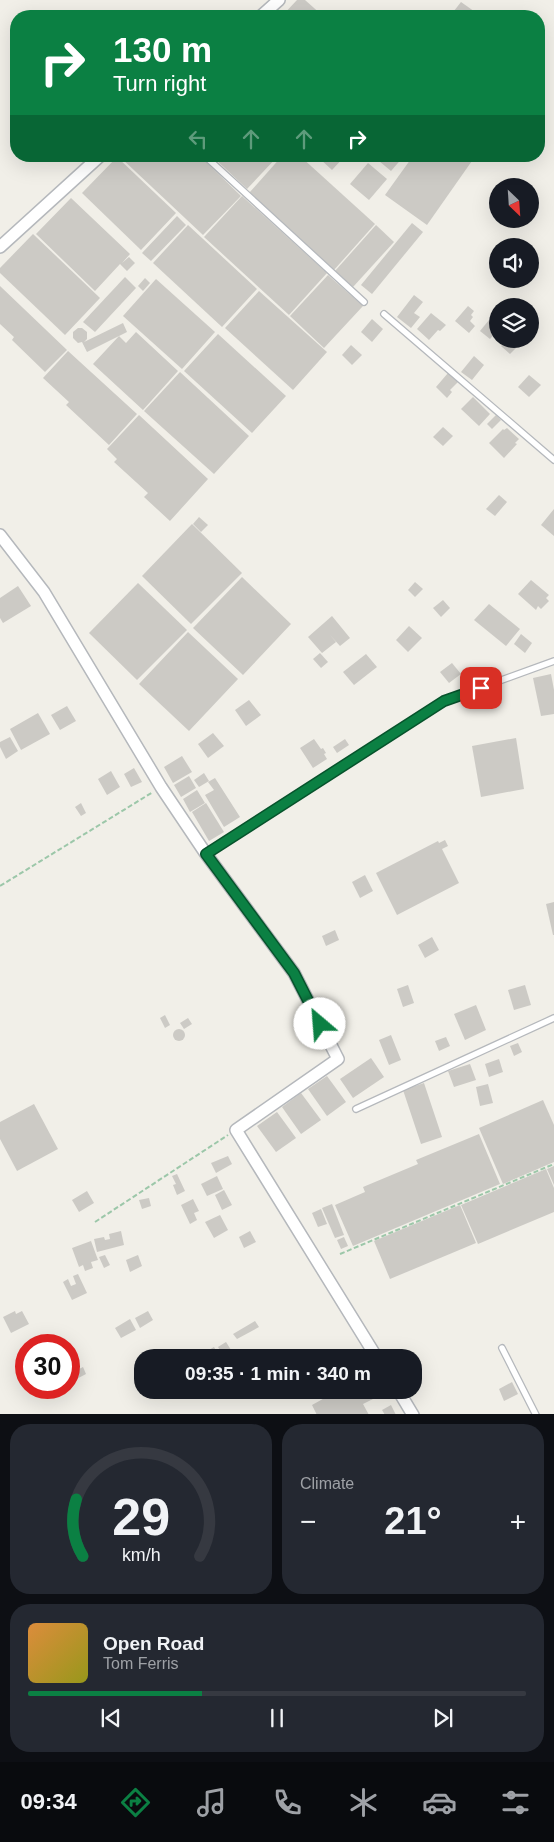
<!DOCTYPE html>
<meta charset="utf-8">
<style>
body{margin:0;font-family:Arial,sans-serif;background:#242831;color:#f1f3f6;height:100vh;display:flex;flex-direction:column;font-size:19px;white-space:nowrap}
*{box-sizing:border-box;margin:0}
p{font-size:16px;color:#9ea1a6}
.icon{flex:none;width:28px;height:28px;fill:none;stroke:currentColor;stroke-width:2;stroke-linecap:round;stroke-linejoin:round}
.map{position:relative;height:1414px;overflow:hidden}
.panel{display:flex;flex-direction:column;gap:10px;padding:10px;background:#0d0f14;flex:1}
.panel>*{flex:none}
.guide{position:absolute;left:10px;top:10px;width:535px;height:152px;border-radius:20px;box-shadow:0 5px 20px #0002;background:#0b8043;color:#fff;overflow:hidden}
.needle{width:32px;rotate:155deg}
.fabs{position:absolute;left:489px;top:178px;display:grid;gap:10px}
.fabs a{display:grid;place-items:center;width:50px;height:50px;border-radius:50%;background:#171b24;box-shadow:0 5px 20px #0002;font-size:25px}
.speed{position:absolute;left:15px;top:1334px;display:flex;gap:10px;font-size:25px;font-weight:700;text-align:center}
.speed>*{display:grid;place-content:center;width:65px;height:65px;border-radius:50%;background:#171b24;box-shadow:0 5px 20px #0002;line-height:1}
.speed .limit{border:8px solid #d22;background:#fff;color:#111}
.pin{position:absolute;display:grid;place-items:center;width:42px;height:42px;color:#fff;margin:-21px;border-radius:10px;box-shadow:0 2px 8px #0006}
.me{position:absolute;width:55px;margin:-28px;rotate:333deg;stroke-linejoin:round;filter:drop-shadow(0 0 4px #0008)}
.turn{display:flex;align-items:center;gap:18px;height:105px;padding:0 20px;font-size:22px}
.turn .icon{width:65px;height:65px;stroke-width:2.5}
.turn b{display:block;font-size:35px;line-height:42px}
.lanes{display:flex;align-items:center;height:48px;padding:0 20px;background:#0003;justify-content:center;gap:25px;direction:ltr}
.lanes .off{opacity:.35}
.big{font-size:38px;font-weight:700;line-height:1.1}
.panel .card{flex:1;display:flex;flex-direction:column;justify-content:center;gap:8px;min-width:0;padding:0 18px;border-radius:20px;background:#242831}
.panel .dial{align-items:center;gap:0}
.dial svg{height:130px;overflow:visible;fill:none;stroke:#363941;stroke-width:7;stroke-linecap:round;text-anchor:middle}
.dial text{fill:#f1f3f6;stroke:none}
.song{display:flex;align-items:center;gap:15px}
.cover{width:60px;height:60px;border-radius:8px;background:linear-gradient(135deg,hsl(30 70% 55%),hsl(60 70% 35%))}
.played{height:5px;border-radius:2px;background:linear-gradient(90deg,#0b8043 35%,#363941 35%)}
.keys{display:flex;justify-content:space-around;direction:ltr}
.heat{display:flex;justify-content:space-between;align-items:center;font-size:28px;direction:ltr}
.panel .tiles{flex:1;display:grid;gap:10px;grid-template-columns:1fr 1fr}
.card:last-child{grid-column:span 2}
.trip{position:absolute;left:134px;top:1349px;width:288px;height:50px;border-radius:20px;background:#171b24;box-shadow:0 5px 20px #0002;font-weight:700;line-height:50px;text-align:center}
.tabs{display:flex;height:80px;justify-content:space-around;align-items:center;background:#090b0e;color:#9ea1a6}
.tabs .icon{width:35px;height:35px}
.tabs .on{color:#0b8043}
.tabs b{font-size:22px;color:#f1f3f6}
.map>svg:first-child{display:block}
</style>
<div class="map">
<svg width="554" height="1415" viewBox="0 0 554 1415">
<rect width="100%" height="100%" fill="#f1efe8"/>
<!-- building -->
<g fill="#cccac5">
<path d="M297,0H305L323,16H282Z"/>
<path d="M461,2L478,14L476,16H450Z"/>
<path d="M119,156H200L241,196L203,235Z"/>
<path d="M212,156H278L247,189Z"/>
<path d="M282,156H300L375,224L334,270L249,193Z"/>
<path d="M320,156H345L332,170L319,158Z"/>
<path d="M373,156H404L391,171Z"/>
<path d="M413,156H471L474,158L427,225L385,195Z"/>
<path d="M117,157L176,213L141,250L82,193Z"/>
<path d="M368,163L387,179L369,200L350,184Z"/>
<path d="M242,196L327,273L289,315L204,237Z"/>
<path d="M71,198L130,254L122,263L129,257L135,263L127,271L120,264L95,291L36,234Z"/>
<path d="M177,216L186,225L151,261L142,253Z"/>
<path d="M412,223L423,232L372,294L361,285Z"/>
<path d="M188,225L257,289L222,327L153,263Z"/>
<path d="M376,225L394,242L353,287L335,271Z"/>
<path d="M33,234L100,298L65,335L0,273V268Z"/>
<path d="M328,275L363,306L324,348L290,316Z"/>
<path d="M125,277L136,288L95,332L83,322Z"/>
<path d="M145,278L150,283L143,291L138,286Z"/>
<path d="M156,279L215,332L182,369L123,316Z"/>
<path d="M0,286L67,350L45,372L12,340L14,337L0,324Z"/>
<path d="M259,291L327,352L293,390L225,328Z"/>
<path d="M414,295L423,302L414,313L420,317L411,328L397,317Z"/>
<path d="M468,306L474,311L471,315L473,317L470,321L475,326L469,333L455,321Z"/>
<path d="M431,313L446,325L440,331L438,330L429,340L417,329Z"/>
<path d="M372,319L383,329L372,342L361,332Z"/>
<path d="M489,320L498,327V330L490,339L480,331Z"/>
<path d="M123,323L127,332L87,352L82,342L78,343L73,338V332L78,328H82L87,332V339L84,342Z"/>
<path d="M136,332L178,371L143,410L93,364L119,336L126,343Z"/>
<path d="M218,334L286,396L252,433L184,371Z"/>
<path d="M508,339L517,347L510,354L501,346Z"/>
<path d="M351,345L362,355L352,365L342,355Z"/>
<path d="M68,351L137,414L109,445L66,405L69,402L43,378Z"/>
<path d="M474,356L484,365L472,380L461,372Z"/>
<path d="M180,372L249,436L214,474L144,411Z"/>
<path d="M448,373L458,382L450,390L452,392L447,398L436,387Z"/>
<path d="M529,375L541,385L529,397L518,387Z"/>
<path d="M473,397L490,414L479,426L461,409Z"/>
<path d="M139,415L208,479L170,521L144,497L148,493L114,462L117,459L107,449Z"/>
<path d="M496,415L501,420L492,429L487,424Z"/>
<path d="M443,427L453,436L443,446L433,437Z"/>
<path d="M507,428L519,439L515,443L517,444L504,458L489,443L503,429L504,430Z"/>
<path d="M499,495L507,502L495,516L486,509Z"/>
<path d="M554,509V536L541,525Z"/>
<path d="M199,517L208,525L201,532L193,524Z"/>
<path d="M192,524L242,573L191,624L142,576Z"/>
<path d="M242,577L291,624L243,675L193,628Z"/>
<path d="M531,580L549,595L546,598L549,601L541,609L538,606L536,610L518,594Z"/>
<path d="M415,582L423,589L415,597L408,590Z"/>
<path d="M138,583L187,630L137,680L89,633Z"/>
<path d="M18,586L31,606L3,623L0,618V598Z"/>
<path d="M443,600L450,608L441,617L433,608Z"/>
<path d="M489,604L520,629L506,646L474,620Z"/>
<path d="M332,616L350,638L340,646L330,635L336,642L322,653L308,637Z"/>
<path d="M409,626L422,638L408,652L396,640Z"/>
<path d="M188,632L238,679L189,731L139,684Z"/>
<path d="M521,634L532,643L525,653L514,644Z"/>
<path d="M320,653L328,662L321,668L313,659Z"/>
<path d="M366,654L377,667L354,685L343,672Z"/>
<path d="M452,663L461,674L449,683L440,672Z"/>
<path d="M551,674L554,690V714L541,716L533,678Z"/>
<path d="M249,700L261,715L246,726L235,710Z"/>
<path d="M67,706L76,721L60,730L51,715Z"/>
<path d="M38,713L50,734L21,750L10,729Z"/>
<path d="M213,733L224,746L208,758L198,744Z"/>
<path d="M10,737L18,751L6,759L0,747V742Z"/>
<path d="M516,738L524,789L481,797L472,746Z"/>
<path d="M314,739L321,749L323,748L326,753L324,754L327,759L313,768L300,748Z"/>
<path d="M345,739L349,745L337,753L333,747Z"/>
<path d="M182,756L192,772L173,783L164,767Z"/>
<path d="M134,768L142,782L131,787L124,774Z"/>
<path d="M111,771L120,787L107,795L98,779Z"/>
<path d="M204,773L209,781L199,787L194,780Z"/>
<path d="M189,776L196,788L181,797L174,785Z"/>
<path d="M215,778L240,817L224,827L205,795L214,790L208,782Z"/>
<path d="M197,790L205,803L190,812L183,799Z"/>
<path d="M81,803L86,813L81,816L75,807Z"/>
<path d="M206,803L224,832L209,841L192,812Z"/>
<path d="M445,840L448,846L442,849L459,883L397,915L376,873L438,841L439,843Z"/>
<path d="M365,875L373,891L360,898L352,882Z"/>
<path d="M554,902V935H553L546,904Z"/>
<path d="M335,930L339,940L326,946L322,936Z"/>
<path d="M432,937L439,950L425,958L418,945Z"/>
<path d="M408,985L414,1003L403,1007L397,989Z"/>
<path d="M525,985L531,1005L514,1010L508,990Z"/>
<path d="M476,1005L486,1030L465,1040L454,1014Z"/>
<path d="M165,1015L170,1025L165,1028L160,1018Z"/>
<path d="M188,1018L192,1024L184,1029L180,1023Z"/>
<circle cx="179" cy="1035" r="6"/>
<path d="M391,1035L401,1060L389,1065L379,1040Z"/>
<path d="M446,1037L450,1046L439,1051L435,1041Z"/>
<path d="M518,1043L522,1052L514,1056L510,1046Z"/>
<path d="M371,1058L384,1077L353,1098L340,1079Z"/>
<path d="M499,1059L503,1072L489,1077L485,1064Z"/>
<path d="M470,1064L476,1080L454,1087L448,1071Z"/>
<path d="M327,1076L346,1102L327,1116L308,1089Z"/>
<path d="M424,1083L442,1137L421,1144L403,1090Z"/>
<path d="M488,1084L493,1103L480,1106L476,1087Z"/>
<path d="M301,1093L321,1120L301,1134L282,1107Z"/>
<path d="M543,1100L554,1125V1162L503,1184L479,1128Z"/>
<path d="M34,1104L58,1149L17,1171L0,1139V1122Z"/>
<path d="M277,1112L296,1138L276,1152L257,1126Z"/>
<path d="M479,1134L500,1184L353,1246L335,1205L365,1192L363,1187L418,1164L416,1160Z"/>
<path d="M228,1156L232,1164L216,1173L211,1163Z"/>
<path d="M554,1166V1185L547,1169Z"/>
<path d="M546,1169L554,1188V1212L478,1244L461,1205Z"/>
<path d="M177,1174L185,1191L177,1195L173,1185L176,1184L172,1176Z"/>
<path d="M217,1176L223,1189L207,1196L201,1184Z"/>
<path d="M224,1190L232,1205L222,1210L215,1195Z"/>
<path d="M87,1191L94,1203L79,1212L72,1200Z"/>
<path d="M149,1198L151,1206L142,1209L139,1200Z"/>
<path d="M193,1199L199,1211L194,1213L197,1220L190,1224L181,1205Z"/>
<path d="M332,1204L344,1235L335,1238L322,1208Z"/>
<path d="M460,1205L476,1243L390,1279L374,1241Z"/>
<path d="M321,1209L327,1224L318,1227L312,1213Z"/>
<path d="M220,1215L228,1230L214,1238L205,1222Z"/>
<path d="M121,1231L124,1245L97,1252L94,1239L104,1237L105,1240L110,1239L109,1234Z"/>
<path d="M250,1231L256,1242L244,1248L239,1237Z"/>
<path d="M344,1237L348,1246L341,1249L337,1240Z"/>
<path d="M91,1241L98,1260L91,1262L93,1268L85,1271L83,1265L79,1267L72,1248Z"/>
<path d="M105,1255L110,1265L104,1268L99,1257Z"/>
<path d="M138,1255L142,1266L130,1272L126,1260Z"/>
<path d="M78,1274L87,1293L72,1300L63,1282L68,1279L71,1286L76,1284L73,1276Z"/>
<path d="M15,1311L16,1314L22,1311L29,1324L11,1333L3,1317Z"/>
<path d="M148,1311L153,1320L140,1328L135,1318Z"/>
<path d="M130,1319L136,1330L121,1338L115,1328Z"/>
<path d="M255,1321L259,1327L237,1339L233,1334Z"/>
<path d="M226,1342L231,1350L223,1355L218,1347Z"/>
<path d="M214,1347L220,1358H199L198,1356Z"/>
<path d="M83,1367L86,1374L69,1383V1374Z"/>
<path d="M512,1382L518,1394L504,1401L499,1389Z"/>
<path d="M339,1390H368L373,1399L363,1404L369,1415H317L312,1405Z"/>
<path d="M391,1405L396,1415H385L382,1410Z"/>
</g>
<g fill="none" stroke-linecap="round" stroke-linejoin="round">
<!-- lane casing -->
<g stroke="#b5b8bc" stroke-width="8">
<g id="lane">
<path d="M205,156L364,302"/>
<path d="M384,314L554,460"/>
<path d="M206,854L444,701L554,661"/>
<path d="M356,1109L554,1018"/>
<path d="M502,1348L536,1415"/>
</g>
</g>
<!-- street casing -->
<g stroke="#b5b8bc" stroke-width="14">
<g id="street">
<path d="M261,16L279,0"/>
<path d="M0,247L100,156"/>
<path d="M0,535L44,592L161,787L206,854L294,973L338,1059L236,1130L377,1358"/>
<path d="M398,1390L413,1415"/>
</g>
</g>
<!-- path -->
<g stroke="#9cc7a9" stroke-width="2" stroke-dasharray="5 2.5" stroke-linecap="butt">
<path d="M0,886L153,792"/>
<path d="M95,1222L228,1135"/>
<path d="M340,1254L554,1164"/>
</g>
<!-- lane -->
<use href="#lane" stroke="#fff" stroke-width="5.5"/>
<!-- street -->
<use href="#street" stroke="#fff" stroke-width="11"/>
</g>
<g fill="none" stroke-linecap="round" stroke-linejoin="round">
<!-- route casing -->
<g stroke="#07532c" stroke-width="12">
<path id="route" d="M320,1024L294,973L206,854L444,701L481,688"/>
</g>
<!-- route -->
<use href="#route" stroke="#0b8043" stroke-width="9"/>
</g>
</svg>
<div class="fabs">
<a><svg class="needle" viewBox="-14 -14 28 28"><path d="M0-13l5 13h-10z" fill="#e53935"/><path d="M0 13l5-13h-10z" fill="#9ea1a6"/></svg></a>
<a><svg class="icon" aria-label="sound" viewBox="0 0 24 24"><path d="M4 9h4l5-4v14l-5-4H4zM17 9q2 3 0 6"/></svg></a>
<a><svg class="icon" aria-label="layers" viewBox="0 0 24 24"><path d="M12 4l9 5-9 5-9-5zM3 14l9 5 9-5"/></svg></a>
</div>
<div class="speed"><div class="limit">30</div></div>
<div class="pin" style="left:481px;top:688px;background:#d93025"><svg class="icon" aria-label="arrive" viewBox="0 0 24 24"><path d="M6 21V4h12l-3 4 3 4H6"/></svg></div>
<svg class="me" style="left:320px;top:1024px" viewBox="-20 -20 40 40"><circle r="19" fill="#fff"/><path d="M0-13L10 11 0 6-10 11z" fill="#0b8043"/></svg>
<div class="trip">09:35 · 1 min · 340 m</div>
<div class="guide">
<div class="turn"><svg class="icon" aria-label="right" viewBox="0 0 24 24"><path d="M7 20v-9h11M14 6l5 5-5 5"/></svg><div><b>130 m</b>Turn right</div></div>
<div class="lanes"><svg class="icon off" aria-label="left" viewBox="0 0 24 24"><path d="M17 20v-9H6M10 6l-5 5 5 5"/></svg><svg class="icon off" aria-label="ahead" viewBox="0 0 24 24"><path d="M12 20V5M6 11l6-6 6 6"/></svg><svg class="icon off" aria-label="ahead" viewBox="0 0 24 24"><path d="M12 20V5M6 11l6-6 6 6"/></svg><svg class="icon" aria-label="right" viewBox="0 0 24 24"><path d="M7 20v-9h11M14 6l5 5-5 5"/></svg></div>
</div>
</div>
<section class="panel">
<div class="tiles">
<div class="card dial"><svg viewBox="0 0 100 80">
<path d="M14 69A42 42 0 1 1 86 69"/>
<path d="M14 69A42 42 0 0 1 10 34" stroke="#0b8043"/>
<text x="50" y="56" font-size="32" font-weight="700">29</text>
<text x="50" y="72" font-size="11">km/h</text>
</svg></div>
<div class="card"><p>Climate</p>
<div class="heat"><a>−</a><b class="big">21°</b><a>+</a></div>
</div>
<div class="card">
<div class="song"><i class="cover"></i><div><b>Open Road</b><p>Tom Ferris</p></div></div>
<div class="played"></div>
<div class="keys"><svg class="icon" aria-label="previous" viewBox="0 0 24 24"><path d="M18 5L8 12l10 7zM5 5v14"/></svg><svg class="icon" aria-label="pause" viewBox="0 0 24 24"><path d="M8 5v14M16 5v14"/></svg><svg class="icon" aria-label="next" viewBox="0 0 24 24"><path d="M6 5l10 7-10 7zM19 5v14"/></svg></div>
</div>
</div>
</section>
<nav class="tabs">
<b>09:34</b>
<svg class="icon on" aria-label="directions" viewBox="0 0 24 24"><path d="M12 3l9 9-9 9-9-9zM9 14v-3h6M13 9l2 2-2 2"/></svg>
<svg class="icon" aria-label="music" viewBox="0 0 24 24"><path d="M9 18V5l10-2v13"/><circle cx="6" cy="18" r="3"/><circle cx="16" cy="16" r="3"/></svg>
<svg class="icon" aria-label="phone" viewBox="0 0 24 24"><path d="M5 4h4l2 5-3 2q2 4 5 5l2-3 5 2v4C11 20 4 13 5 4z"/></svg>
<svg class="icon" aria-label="climate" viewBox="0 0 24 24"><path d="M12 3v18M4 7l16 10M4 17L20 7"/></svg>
<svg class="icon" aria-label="car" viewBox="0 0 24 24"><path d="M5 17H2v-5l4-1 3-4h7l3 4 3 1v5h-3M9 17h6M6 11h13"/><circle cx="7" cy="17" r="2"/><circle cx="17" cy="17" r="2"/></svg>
<svg class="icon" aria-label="filters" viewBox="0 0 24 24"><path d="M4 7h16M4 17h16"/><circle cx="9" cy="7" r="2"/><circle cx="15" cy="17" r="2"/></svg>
</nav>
